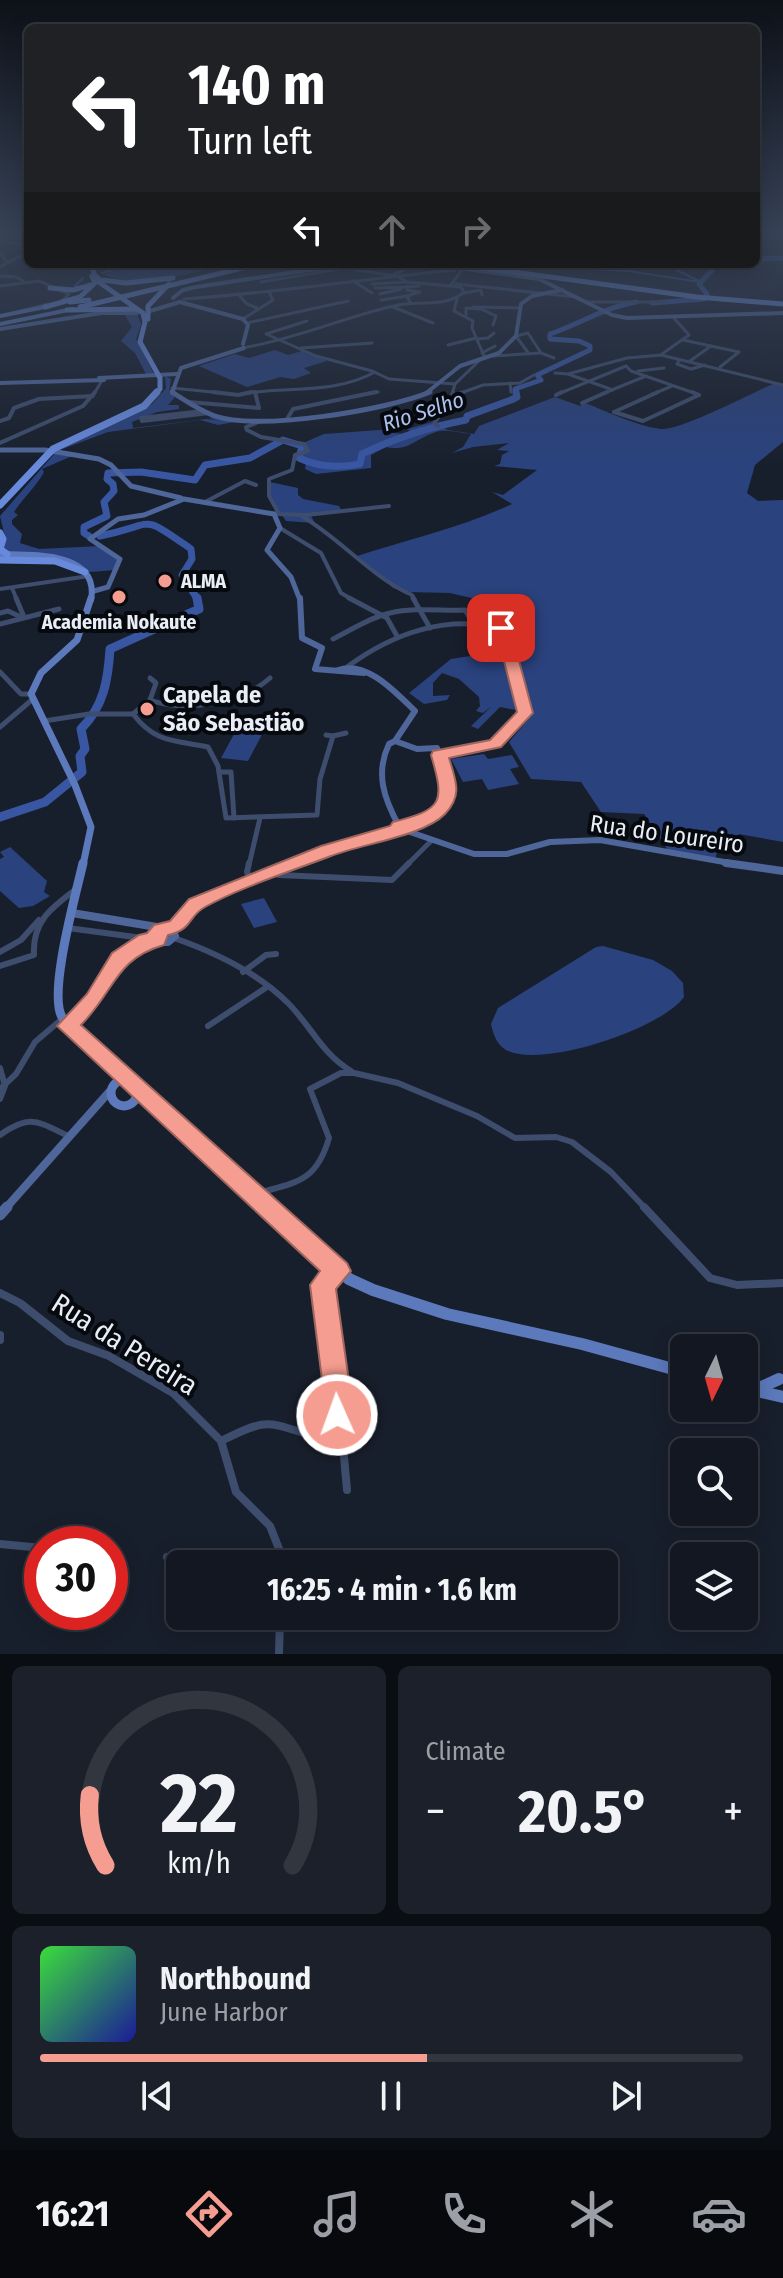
<!DOCTYPE html>
<meta charset="utf-8">
<style>
body{margin:0;font-family:"Fira Sans Condensed",sans-serif;background:#1b202a;color:#f1f3f6;height:100vh;display:flex;flex-direction:column;font-size:30px;white-space:nowrap}
*{box-sizing:border-box;margin:0}
p{font-size:26px;color:#9c9fa5}
.icon{flex:none;width:44px;height:44px;fill:none;stroke:currentColor;stroke-width:2;stroke-linecap:round;stroke-linejoin:round}
.map{position:relative;height:1654px;overflow:hidden}
.side{display:flex;flex-direction:column;gap:12px;padding:12px;background:#0a0d12;flex:1}
.side>*{flex:none}
.guide{position:absolute;left:24px;top:24px;width:736px;height:244px;border-radius:12px;box-shadow:0 4px 20px #0003,0 0 0 2px #31363f;background:#202124;color:#fff;overflow:hidden}
.needle{width:52px;rotate:185deg}
.fabs{position:absolute;left:670px;top:1334px;display:grid;gap:16px}
.fabs a{display:grid;place-items:center;width:88px;height:88px;border-radius:12px;background:#121721;box-shadow:0 4px 20px #0003,0 0 0 2px #31363f;font-size:40px}
.speed{position:absolute;left:24px;top:1526px;display:flex;gap:16px;font-size:40px;font-weight:700;text-align:center}
.speed>*{display:grid;place-content:center;width:104px;height:104px;border-radius:50%;background:#121721;box-shadow:0 4px 20px #0003,0 0 0 2px #31363f;line-height:1}
.speed .limit{border:12px solid #d22;background:#fff;color:#111}
.pin{position:absolute;display:grid;place-items:center;width:68px;height:68px;color:#fff;margin:-34px;border-radius:16px;box-shadow:0 4px 12px #0006}
.me{position:absolute;width:88px;margin:-44px;rotate:358deg;stroke-linejoin:round;filter:drop-shadow(0 0 6px #0008)}
.turn{display:flex;align-items:center;gap:28px;height:168px;padding:0 32px;font-size:36px}
.turn .icon{width:104px;height:104px;stroke-width:2.5}
.turn b{display:block;font-size:56px;line-height:68px}
.lanes{display:flex;align-items:center;height:76px;padding:0 32px;background:#0003;justify-content:center;gap:40px;direction:ltr}
.lanes .off{opacity:.35}
.big{font-size:60px;font-weight:700;line-height:1.1}
.side .tile{flex:1;display:flex;flex-direction:column;justify-content:center;gap:12px;min-width:0;padding:0 28px;border-radius:12px;background:#1b202a}
.side .dial{align-items:center;gap:0}
.dial svg{height:208px;overflow:visible;fill:none;stroke:#31363f;stroke-width:7;stroke-linecap:round;text-anchor:middle}
.dial text{fill:#f1f3f6;stroke:none}
.song{display:flex;align-items:center;gap:24px}
.cover{width:96px;height:96px;border-radius:12px;background:linear-gradient(135deg,hsl(120 70% 55%),hsl(240 70% 35%))}
.played{height:8px;border-radius:4px;background:linear-gradient(90deg,#f59d90 55%,#31363f 55%)}
.keys{display:flex;justify-content:space-around;direction:ltr}
.heat{display:flex;justify-content:space-between;align-items:center;font-size:44px;direction:ltr}
.side .tiles{flex:1;display:grid;gap:12px;grid-template-columns:1fr 1fr}
.tile:last-child{grid-column:span 2}
.trip{position:absolute;left:166px;top:1550px;width:452px;height:80px;border-radius:12px;background:#121721;box-shadow:0 4px 20px #0003,0 0 0 2px #31363f;font-weight:700;line-height:80px;text-align:center}
.tab-bar{display:flex;height:128px;justify-content:space-around;align-items:center;background:#07090d;color:#9c9fa5}
.tab-bar .icon{width:56px;height:56px}
.tab-bar .on{color:#f59d90}
.tab-bar b{font-size:36px;color:#f1f3f6}
.map>svg:first-child{display:block}
</style>
<div class="map">
<svg width="783" height="1654" viewBox="0 0 783 1654">
<rect width="100%" height="100%" fill="#181f2c"/>
<!-- green -->
<g fill="#2a427d">
<path d="M141,264H231C197,271 134,292 104,274Z"/>
<path d="M137,314L141,324L136,339L154,374H146L135,353L121,341L132,327L125,315Z"/>
<path d="M275,350L288,355L302,351L327,361L304,368L311,373L294,379L280,377L247,387L199,366L235,354L249,358Z"/>
<path d="M165,376L171,379L169,393L175,397L168,405H179V409L157,412L132,422L133,428L206,419L217,420L209,418L213,417L234,422L218,425L200,420L108,432L57,451L152,404L166,388Z"/>
<path d="M775,383L783,386V442L755,465L747,493L758,501L783,500V842L739,834L737,840L721,837L715,860L669,852L644,814L601,812L581,782L531,779L509,742L532,715L531,709L521,711L500,707L478,729L471,726L492,706L483,713L476,711L480,706L479,697L459,679L442,673L433,683V696L450,695L447,700L424,704L409,693L451,659L489,653L497,604L450,593L407,592L393,588L357,556C409,539 463,527 512,504L492,492L503,495L537,470L494,466L500,464L502,455L509,451L497,450L509,443L473,447L452,453L463,447L471,434C460,433 443,428 433,433C415,440 406,452 386,447L371,455V468L316,474L305,469L306,463L297,461V455L309,451L303,443L324,434L393,429L395,433L418,436L407,429L432,422L448,430L474,434L479,426L555,397L580,406L585,403C609,412 636,426 661,429C680,431 752,393 775,383Z"/>
<path d="M55,453L72,456L42,469L44,472C36,487 23,498 14,512L18,515L12,520V524L22,534L20,543L39,549L100,546L118,559L115,570L90,572L72,561L7,552L3,548L5,537L0,516Z"/>
<path d="M270,482L298,488V495L303,499L339,506L342,512L311,516L315,523L286,521L269,496Z"/>
<path d="M239,725L265,729L248,761L221,758Z"/>
<path d="M484,754L488,759L512,755L519,767L510,769L519,784L488,790L482,779L463,782L451,759Z"/>
<path d="M10,847L47,881L44,892L50,896L33,906L19,908L0,891V859L4,857L0,852Z"/>
<path d="M264,898L277,922L254,928L241,904Z"/>
<path d="M603,946L653,960L672,971L683,983L684,997C661,1029 542,1069 506,1050C497,1045 493,1034 491,1024L498,1008L596,947Z"/>
</g>
<g fill="none" stroke-linecap="round" stroke-linejoin="round">
<!-- stream -->
<g stroke="#3856a2" stroke-width="2">
<path d="M564,264L571,268L628,271L700,282"/>
<path d="M664,264L699,281"/>
<path d="M102,273L133,264"/>
<path d="M75,286L83,278"/>
</g>
<!-- river-far2 -->
<g stroke="#3856a2" stroke-width="5">
<path d="M756,259L783,258"/>
<path d="M652,303L704,299L707,294L699,284L718,264"/>
<path d="M516,394L515,389L541,380L537,375L590,350V346L579,341L550,339V334C579,324 606,307 636,302"/>
</g>
<!-- river-far1 -->
<g stroke="#3856a2" stroke-width="7">
<path d="M89,536L84,533V527L107,516L104,502L114,491L113,484L107,479L108,473L141,472L195,480L205,465L250,458L283,440L302,446L299,458C318,467 339,468 360,464L362,454C395,438 429,427 466,420L467,416L511,400L517,397L516,392"/>
<path d="M100,536C159,524 138,512 191,549L192,559L182,575L198,600"/>
</g>
<!-- river -->
<path stroke="#3856a2" stroke-width="9" d="M0,817L45,802L82,772L80,756L85,749L81,729C104,706 108,680 110,649L199,609L197,598"/>
<!-- street-far4 -->
<g stroke="#3e4d6d" stroke-width="3">
<path d="M7,237L28,238"/>
<path d="M0,240L26,246"/>
<path d="M0,253L7,262"/>
<path d="M0,267L28,252"/>
<path d="M343,268L396,276"/>
<path d="M394,274L403,271L407,264"/>
<path d="M0,276L16,277L23,281"/>
<path d="M353,281L372,293"/>
<path d="M261,282L345,268"/>
<path d="M372,284L406,282"/>
<path d="M456,284L576,297"/>
<path d="M451,285L461,271"/>
<path d="M0,286L39,281L69,294L62,301"/>
<path d="M375,288L407,287"/>
<path d="M463,293L481,290L482,295"/>
<path d="M380,294L401,289"/>
<path d="M240,296L247,304L257,308"/>
<path d="M184,299C275,293 364,279 455,270"/>
<path d="M457,299L454,311L473,321L472,328L485,358"/>
<path d="M381,300L407,296"/>
<path d="M410,302L407,296L420,292L407,290V287L419,286"/>
<path d="M587,302H664"/>
<path d="M393,307L433,323"/>
<path d="M473,307L520,308"/>
<path d="M13,313L48,304"/>
<path d="M466,315V308L481,309L496,316L493,325"/>
<path d="M243,319L273,300L270,294"/>
<path d="M307,321L266,334L316,356L372,371L389,379L455,384"/>
<path d="M247,323L348,301"/>
<path d="M477,339L488,338L494,333"/>
<path d="M683,340L739,352"/>
<path d="M448,345L476,338"/>
<path d="M247,347C299,338 347,316 398,305C418,301 449,307 464,292L461,287L407,282L399,277"/>
<path d="M301,348L372,343"/>
<path d="M482,353L495,346"/>
<path d="M529,354L516,336L528,333L541,353L554,358"/>
<path d="M662,354L689,335L673,317"/>
<path d="M493,356L540,353"/>
<path d="M679,360L677,364L691,369L705,365"/>
<path d="M690,361L711,346"/>
<path d="M626,366L631,371L697,394"/>
<path d="M720,367L739,352"/>
<path d="M638,371L664,368"/>
<path d="M555,373L568,374L613,390"/>
<path d="M568,374L627,358L661,355L783,385"/>
<path d="M510,383L511,392"/>
<path d="M172,388L232,394"/>
<path d="M94,394L101,382"/>
<path d="M241,394C287,386 333,395 375,372"/>
<path d="M366,394L378,392"/>
<path d="M452,394L455,384L482,358"/>
<path d="M458,394L483,385L520,383L534,375"/>
<path d="M558,394L626,366"/>
<path d="M602,394L646,376"/>
<path d="M653,394L672,386"/>
</g>
<!-- street-far3 -->
<g stroke="#3e4d6d" stroke-width="4">
<path d="M213,392L238,395L252,392"/>
<path d="M692,392L699,395"/>
<path d="M556,395L562,392"/>
<path d="M452,396L453,392"/>
<path d="M189,402L259,408L255,392"/>
<path d="M582,403L607,392"/>
<path d="M203,411L141,418L142,421L209,413"/>
<path d="M614,412L643,421L699,395"/>
<path d="M614,412L658,392"/>
<path d="M287,419L293,409L376,392"/>
<path d="M0,421L9,418L14,408L39,399L93,396"/>
<path d="M261,421L246,427L247,430L261,437L304,444L308,451L295,455L292,470L269,479V496L278,512L274,514L306,515L389,506"/>
<path d="M438,426L434,423L444,410L438,402L464,392"/>
<path d="M0,443L83,406L95,392"/>
<path d="M205,502L245,481L256,485"/>
<path d="M303,517C342,540 370,576 412,595L415,600"/>
<path d="M280,528L321,553L341,593L353,600"/>
<path d="M12,588L17,600"/>
<path d="M0,589L89,576"/>
</g>
<!-- street-far2 -->
<g stroke="#3e4d6d" stroke-width="5">
<path d="M16,598L24,617"/>
<path d="M349,598L387,618L397,636"/>
<path d="M413,598L430,628"/>
<path d="M0,613L8,611L21,617"/>
<path d="M0,624L59,609"/>
<path d="M333,639C351,630 371,617 390,613C415,607 440,611 465,610L474,625"/>
<path d="M347,667C393,633 449,613 506,630L525,713L495,744L439,755"/>
<path d="M0,672L21,694H31"/>
<path d="M150,678L156,683L150,700"/>
<path d="M133,714L150,700C186,713 241,704 270,678"/>
<path d="M44,721L89,714H133C155,743 174,740 208,747L218,766L226,818L317,815L320,779L333,736L326,735"/>
<path d="M0,727L33,699"/>
<path d="M333,736L346,733"/>
<path d="M219,772H231L234,818"/>
<path d="M249,865L260,818"/>
<path d="M407,865L432,840"/>
</g>
<!-- street-far1 -->
<g stroke="#3e4d6d" stroke-width="6">
<path d="M249,863L247,872L251,880"/>
<path d="M272,872L279,875L392,880L409,863"/>
<path d="M68,928L157,940"/>
<path d="M174,938C214,952 257,972 288,1003C311,1026 322,1054 351,1071"/>
<path d="M0,952L21,940L39,920"/>
<path d="M0,966L34,955C32,922 51,908 75,890"/>
<path d="M243,972L266,955L276,954"/>
<path d="M69,1025L94,999L119,958L146,940"/>
<path d="M208,1026L267,987"/>
<path d="M0,1068L5,1086L0,1099"/>
<path d="M0,1089L16,1074L35,1042L62,1019"/>
<path d="M0,1135C30,1114 37,1121 68,1136"/>
<path d="M255,1194C296,1182 316,1183 329,1138L310,1089L341,1073H354L398,1083L477,1116L515,1138L556,1137L572,1142L611,1172L646,1209"/>
</g>
<!-- street -->
<g stroke="#3e4d6d" stroke-width="8">
<path d="M644,1207L710,1278L737,1285L783,1283"/>
<path d="M0,1293L20,1303L68,1341L109,1356L173,1393L221,1441L236,1492L270,1526L285,1564"/>
<path d="M0,1335V1340"/>
<path d="M340,1412L347,1490"/>
<path d="M221,1441C269,1418 264,1421 314,1436L332,1424L339,1403L322,1285L337,1271"/>
<path d="M0,1544L42,1548"/>
<path d="M167,1557L222,1564"/>
<path d="M59,1612L87,1622"/>
<path d="M279,1654L280,1616"/>
</g>
<!-- secondary-far4 -->
<g stroke="#4f669a" stroke-width="4">
<path d="M430,264L539,279L612,315L627,318L783,313"/>
<path d="M341,265L358,264"/>
<path d="M173,298L183,290L196,287L341,265L335,266"/>
<path d="M180,302L243,319L248,325L243,344"/>
<path d="M150,311L180,302"/>
<path d="M0,329L101,313H137"/>
<path d="M99,378L177,374"/>
<path d="M0,383L104,380"/>
<path d="M175,394L172,393L181,368L244,348"/>
<path d="M425,394L460,366L499,353L516,336L521,304L532,296L562,290"/>
</g>
<!-- secondary-far3 -->
<g stroke="#4f669a" stroke-width="5">
<path d="M172,392C184,400 201,411 215,416C260,431 387,410 430,392"/>
<path d="M0,450H45L99,459L111,465L131,486L181,498"/>
<path d="M94,591L108,587L120,559L90,539L118,519L144,515L184,499L274,514L280,528L267,550L291,577L300,600"/>
</g>
<!-- secondary-far2 -->
<g stroke="#4f669a" stroke-width="6">
<path d="M300,598L302,638L322,648L315,669L364,673"/>
<path d="M338,670C367,660 396,693 415,711L395,741L389,744C375,773 384,799 399,826"/>
<path d="M395,741L417,749L437,748C453,792 453,808 407,827"/>
<path d="M407,831L474,854H507L550,842L600,840L741,865"/>
<path d="M289,865L328,850L397,830"/>
</g>
<!-- secondary-far1 -->
<g stroke="#4f669a" stroke-width="8">
<path d="M726,863L783,871"/>
<path d="M72,913L169,929L175,936L168,942H159L156,935L161,930"/>
<path d="M172,930C202,892 250,881 294,863"/>
<path d="M5,1209L110,1091"/>
</g>
<!-- secondary -->
<path stroke="#4f669a" stroke-width="11" d="M0,1215L7,1207"/>
<!-- primary-far4 -->
<g stroke="#5c79bc" stroke-width="4">
<path d="M0,316L50,306"/>
<path d="M0,324L73,309"/>
</g>
<!-- primary-far3 -->
<path stroke="#5c79bc" stroke-width="6" d="M0,554C32,555 100,551 91,600"/>
<!-- primary-far2 -->
<path stroke="#5c79bc" stroke-width="7" d="M83,865L91,827L75,785L31,694L41,673L77,640L91,598"/>
<!-- primary-far1 -->
<g stroke="#5c79bc" stroke-width="9">
<path d="M83,863C76,894 48,993 62,1017C78,1043 107,1062 130,1082"/>
<circle cx="124" cy="1093" r="13"/>
<path d="M138,1088L272,1209"/>
</g>
<!-- primary -->
<g stroke="#5c79bc" stroke-width="12">
<path d="M270,1207L349,1279L373,1290L447,1314L582,1344L684,1372"/>
<path d="M744,1388L783,1397"/>
<path d="M757,1389L779,1379"/>
</g>
<!-- highway-far1 -->
<g stroke="#688adc" stroke-width="5">
<path d="M92,264L94,274L101,281"/>
<path d="M454,264L697,297L783,304"/>
<path d="M93,278L143,313L145,322L140,342L160,378V389L155,394"/>
<path d="M102,280L126,283L173,278"/>
<path d="M50,288L73,290L91,285"/>
<path d="M70,302L89,300"/>
<path d="M45,307L80,297L95,283L92,276"/>
<path d="M80,307L259,264"/>
<path d="M67,310L136,309"/>
<path d="M148,319V306L169,284"/>
</g>
<!-- highway -->
<g stroke="#688adc" stroke-width="7">
<path d="M0,505L53,449L144,406L157,392"/>
<path d="M0,533L3,539L0,549L7,554"/>
<path d="M0,560L55,561L85,572"/>
</g>
</g>
<!-- sky -->
<linearGradient id="sky" x2="0" y2="1"><stop stop-color="#0d1118"/><stop offset="0.5" stop-color="#374256"/><stop offset="1" stop-color="#374256" stop-opacity="0"/></linearGradient>
<rect width="783" height="466" fill="url(#sky)"/>
<!-- route -->
<path fill="#f59d90" stroke="#9f665e" stroke-width="2" d="M501,624L516,634L517,653L533,713L501,747L449,758C456,781 463,795 445,814C424,836 361,844 331,856C292,871 241,887 205,907C187,917 194,929 168,935L164,945C115,959 115,991 81,1025L347,1263L351,1271L336,1289L352,1403L346,1425L337,1428L327,1425L323,1415L325,1403L310,1285L320,1271L57,1026L87,994L112,953L139,935L147,933L154,925L170,921L189,899L321,846L390,826L393,822C443,809 445,803 431,755L433,751L490,740L517,712L502,653L501,636L493,628Z"/>
<!-- markers -->
<g fill="#f59d90" stroke="#06090e" stroke-width="3">
<circle cx="165" cy="581" r="8"/>
<circle cx="119" cy="597" r="8"/>
<circle cx="147" cy="709" r="8"/>
</g>
<g text-anchor="middle" stroke-width="8" stroke-linejoin="round" paint-order="stroke">
<!-- far-poi labels -->
<g font-size="20" font-weight="bold" fill="#e8edf6" stroke="#06090e" text-anchor="start">
<text x="181" y="588">ALMA</text>
<text x="119" y="629" text-anchor="middle">Academia Nokaute</text>
</g>
<!-- far-water labels -->
<g font-size="22" font-style="italic" fill="#afc2ed" stroke="#06090e">
<text transform="translate(423 411) rotate(-18)" y="8">Rio Selho</text>
</g>
<!-- poi labels -->
<g font-size="24" font-weight="bold" fill="#e8edf6" stroke="#06090e" text-anchor="start">
<text x="163" y="703">Capela de<tspan x="163" dy="28">São Sebastião</tspan></text>
</g>
<!-- street labels -->
<g font-size="24" fill="#e8edf6" stroke="#06090e">
<text transform="translate(667 834) rotate(8)" y="8">Rua do Loureiro</text>
</g>
<!-- near-street labels -->
<g font-size="28" fill="#e8edf6" stroke="#06090e">
<text transform="translate(125 1344) rotate(32)" y="10">Rua da Pereira</text>
</g>
</g>
</svg>
<div class="fabs">
<a><svg class="needle" viewBox="-14 -14 28 28"><path d="M0-13l5 13h-10z" fill="#e53935"/><path d="M0 13l5-13h-10z" fill="#9c9fa5"/></svg></a>
<a><svg class="icon" aria-label="search" viewBox="0 0 24 24"><circle cx="10" cy="10" r="6"/><path d="M15 15l6 6"/></svg></a>
<a><svg class="icon" aria-label="layers" viewBox="0 0 24 24"><path d="M12 4l9 5-9 5-9-5zM3 14l9 5 9-5"/></svg></a>
</div>
<div class="speed"><div class="limit">30</div></div>
<div class="pin" style="left:501px;top:628px;background:#d93025"><svg class="icon" aria-label="arrive" viewBox="0 0 24 24"><path d="M6 21V4h12l-3 4 3 4H6"/></svg></div>
<svg class="me" style="left:337px;top:1415px" viewBox="-20 -20 40 40"><circle r="17" fill="#f59d90" stroke="#fff" stroke-width="3"/><path d="M0-11L8 9 0 5-8 9z" fill="#fff"/></svg>
<div class="trip">16:25 · 4 min · 1.6 km</div>
<div class="guide">
<div class="turn"><svg class="icon" aria-label="left" viewBox="0 0 24 24"><path d="M17 20v-9H6M10 6l-5 5 5 5"/></svg><div><b>140 m</b>Turn left</div></div>
<div class="lanes"><svg class="icon" aria-label="left" viewBox="0 0 24 24"><path d="M17 20v-9H6M10 6l-5 5 5 5"/></svg><svg class="icon off" aria-label="ahead" viewBox="0 0 24 24"><path d="M12 20V5M6 11l6-6 6 6"/></svg><svg class="icon off" aria-label="right" viewBox="0 0 24 24"><path d="M7 20v-9h11M14 6l5 5-5 5"/></svg></div>
</div>
</div>
<section class="side">
<div class="tiles">
<div class="tile dial"><svg viewBox="0 0 100 80">
<path d="M14 69A42 42 0 1 1 86 69"/>
<path d="M14 69A42 42 0 0 1 8 42" stroke="#f59d90"/>
<text x="50" y="56" font-size="32" font-weight="700">22</text>
<text x="50" y="72" font-size="11">km/h</text>
</svg></div>
<div class="tile"><p>Climate</p>
<div class="heat"><a>−</a><b class="big">20.5°</b><a>+</a></div>
</div>
<div class="tile">
<div class="song"><i class="cover"></i><div><b>Northbound</b><p>June Harbor</p></div></div>
<div class="played"></div>
<div class="keys"><svg class="icon" aria-label="previous" viewBox="0 0 24 24"><path d="M18 5L8 12l10 7zM5 5v14"/></svg><svg class="icon" aria-label="pause" viewBox="0 0 24 24"><path d="M8 5v14M16 5v14"/></svg><svg class="icon" aria-label="next" viewBox="0 0 24 24"><path d="M6 5l10 7-10 7zM19 5v14"/></svg></div>
</div>
</div>
</section>
<nav class="tab-bar">
<b>16:21</b>
<svg class="icon on" aria-label="directions" viewBox="0 0 24 24"><path d="M12 3l9 9-9 9-9-9zM9 14v-3h6M13 9l2 2-2 2"/></svg>
<svg class="icon" aria-label="music" viewBox="0 0 24 24"><path d="M9 18V5l10-2v13"/><circle cx="6" cy="18" r="3"/><circle cx="16" cy="16" r="3"/></svg>
<svg class="icon" aria-label="phone" viewBox="0 0 24 24"><path d="M5 4h4l2 5-3 2q2 4 5 5l2-3 5 2v4C11 20 4 13 5 4z"/></svg>
<svg class="icon" aria-label="climate" viewBox="0 0 24 24"><path d="M12 3v18M4 7l16 10M4 17L20 7"/></svg>
<svg class="icon" aria-label="car" viewBox="0 0 24 24"><path d="M5 17H2v-5l4-1 3-4h7l3 4 3 1v5h-3M9 17h6M6 11h13"/><circle cx="7" cy="17" r="2"/><circle cx="17" cy="17" r="2"/></svg>
</nav>
